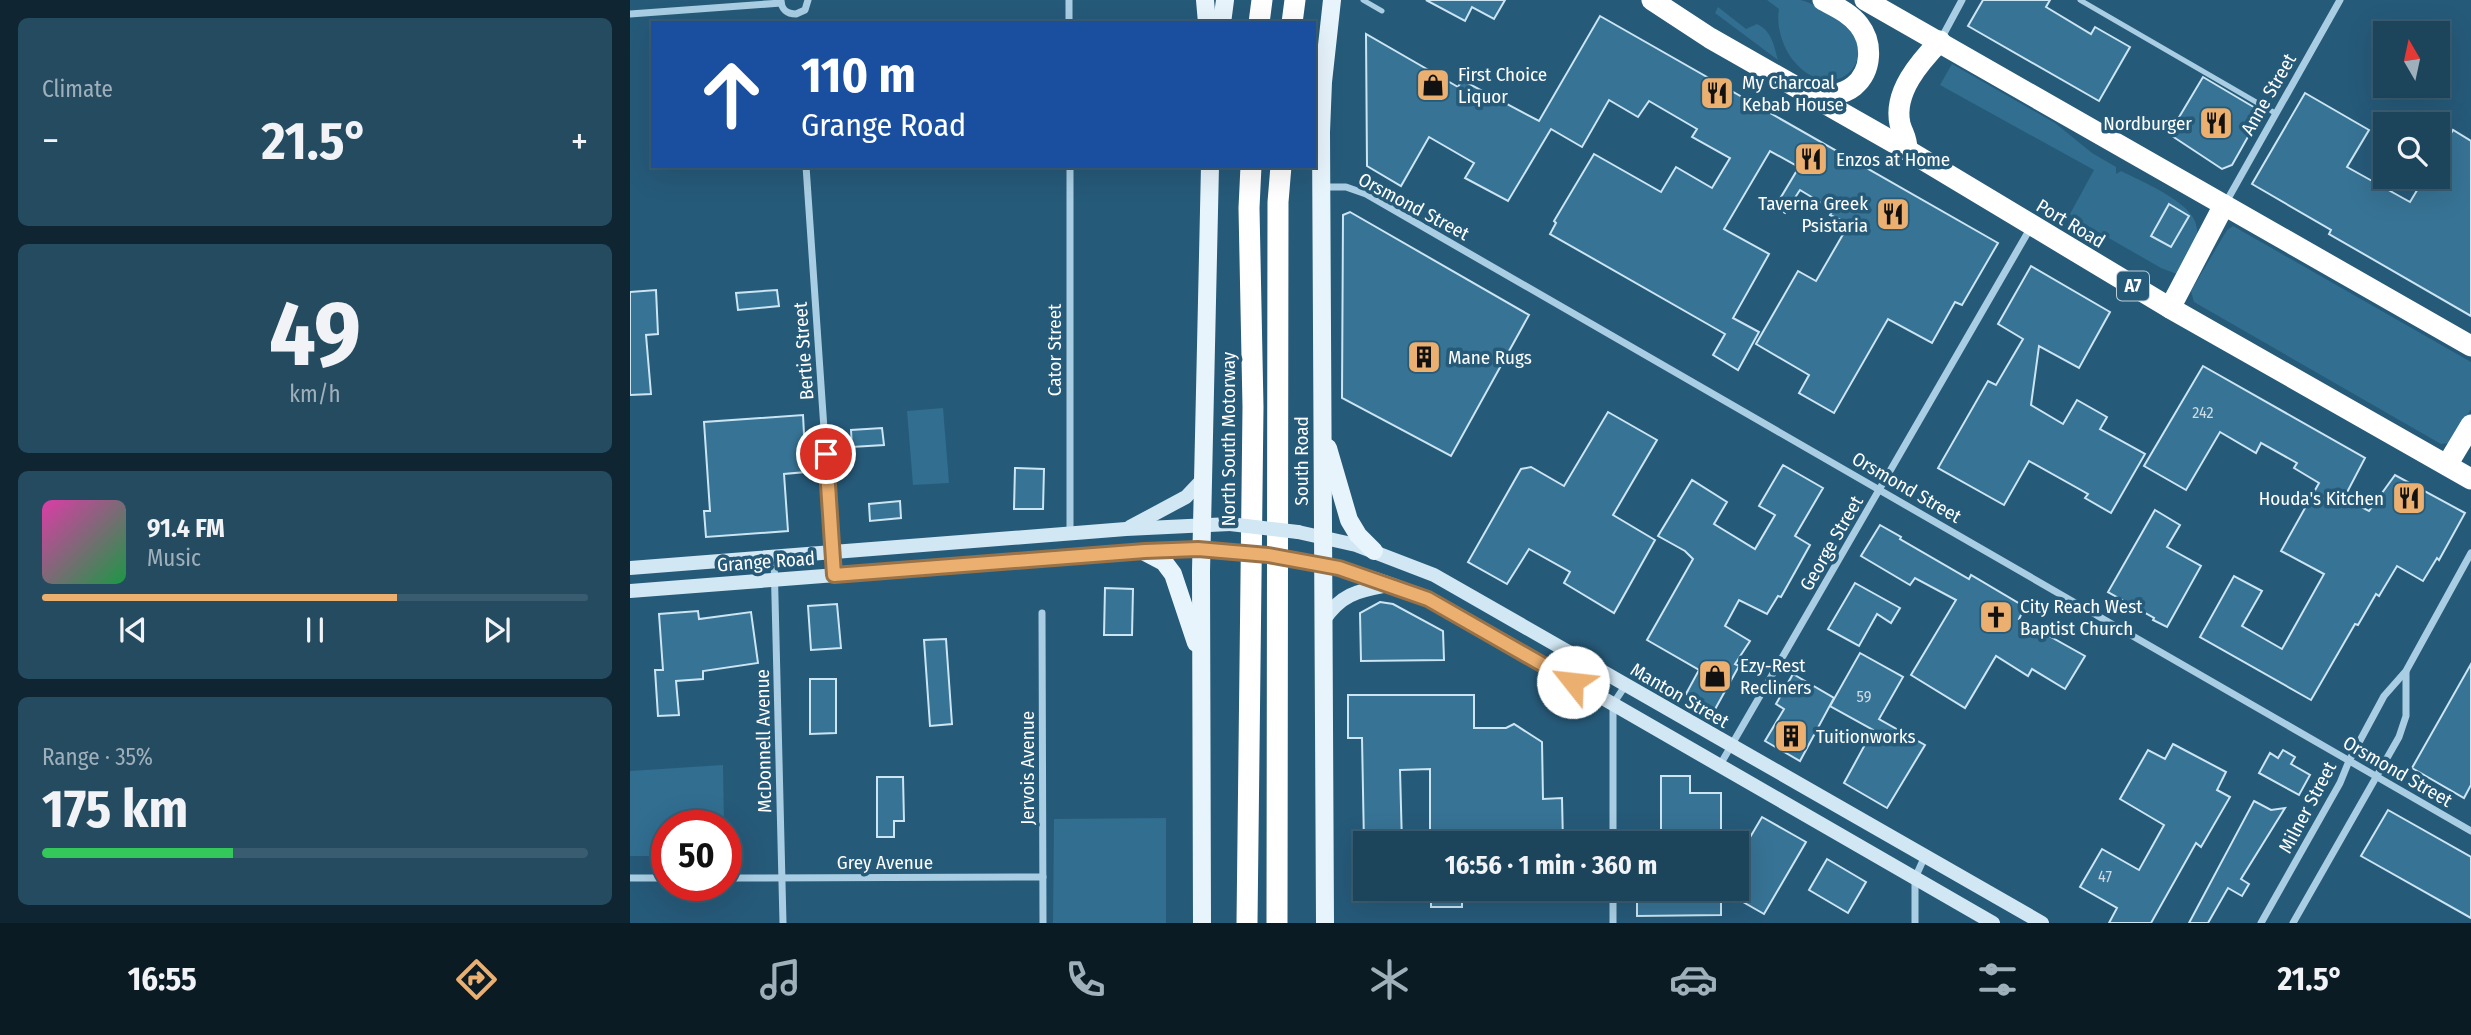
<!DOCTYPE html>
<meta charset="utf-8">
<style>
body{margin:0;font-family:"Fira Sans Condensed",sans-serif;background:#254b61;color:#f1f3f6;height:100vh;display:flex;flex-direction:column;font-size:26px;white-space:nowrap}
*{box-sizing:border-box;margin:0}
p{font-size:23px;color:#a0b0bb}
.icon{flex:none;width:38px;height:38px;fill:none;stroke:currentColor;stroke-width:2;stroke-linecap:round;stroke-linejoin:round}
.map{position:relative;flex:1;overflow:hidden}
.drawer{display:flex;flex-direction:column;gap:18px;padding:18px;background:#0f2532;width:630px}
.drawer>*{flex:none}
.banner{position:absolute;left:21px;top:21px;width:665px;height:147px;border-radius:0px;box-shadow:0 7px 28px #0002,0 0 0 2px #3a5c71;background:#1a4fa0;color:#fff;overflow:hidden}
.needle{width:46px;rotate:351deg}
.fabs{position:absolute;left:1743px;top:21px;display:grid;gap:14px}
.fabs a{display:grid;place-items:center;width:77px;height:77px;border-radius:0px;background:#1c445b;box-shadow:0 7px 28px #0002,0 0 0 2px #3a5c71;font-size:35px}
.speed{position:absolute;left:21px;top:810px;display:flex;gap:14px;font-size:35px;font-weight:700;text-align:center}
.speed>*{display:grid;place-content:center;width:91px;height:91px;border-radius:50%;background:#1c445b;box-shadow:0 7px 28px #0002,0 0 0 2px #3a5c71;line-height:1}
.speed .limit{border:10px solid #d22;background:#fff;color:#111}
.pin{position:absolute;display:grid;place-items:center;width:60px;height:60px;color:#fff;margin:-30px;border:4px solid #fff;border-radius:50%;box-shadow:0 2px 7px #0007}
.me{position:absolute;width:77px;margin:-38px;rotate:299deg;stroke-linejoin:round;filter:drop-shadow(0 0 5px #0008)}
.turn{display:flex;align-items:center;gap:24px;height:147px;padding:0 35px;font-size:32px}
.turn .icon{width:91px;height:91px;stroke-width:2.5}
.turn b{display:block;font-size:49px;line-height:60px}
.big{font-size:52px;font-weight:700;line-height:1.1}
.drawer .card{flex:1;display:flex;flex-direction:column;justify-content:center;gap:10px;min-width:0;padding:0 24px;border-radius:10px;background:#254b61}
.drawer .dial{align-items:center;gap:0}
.dial b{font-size:91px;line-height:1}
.song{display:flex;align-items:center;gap:21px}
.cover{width:84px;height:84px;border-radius:10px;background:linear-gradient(135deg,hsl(320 70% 55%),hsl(140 70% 35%))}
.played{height:7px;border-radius:4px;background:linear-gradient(90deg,#ebaf6f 65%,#3a5c71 65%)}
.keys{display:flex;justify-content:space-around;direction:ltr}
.heat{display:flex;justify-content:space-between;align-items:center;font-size:38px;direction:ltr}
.charge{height:10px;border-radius:5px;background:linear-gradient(90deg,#34c759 35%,#3a5c71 0)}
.trip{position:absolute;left:723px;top:831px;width:396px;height:70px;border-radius:0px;background:#1c445b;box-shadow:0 7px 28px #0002,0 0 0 2px #3a5c71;font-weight:700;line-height:70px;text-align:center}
.dock{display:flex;height:112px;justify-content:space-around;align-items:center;background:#0b1b24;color:#a0b0bb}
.dock .icon{width:49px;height:49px}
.dock .on{color:#ebaf6f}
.dock b{font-size:32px;color:#f1f3f6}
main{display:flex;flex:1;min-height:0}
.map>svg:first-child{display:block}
</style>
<main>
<section class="drawer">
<div class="card"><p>Climate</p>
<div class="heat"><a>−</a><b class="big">21.5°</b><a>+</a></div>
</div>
<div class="card dial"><b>49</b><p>km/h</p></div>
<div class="card">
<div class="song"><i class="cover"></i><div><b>91.4 FM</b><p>Music</p></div></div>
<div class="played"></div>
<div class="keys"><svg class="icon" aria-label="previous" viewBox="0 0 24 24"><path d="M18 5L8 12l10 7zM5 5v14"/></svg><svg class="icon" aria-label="pause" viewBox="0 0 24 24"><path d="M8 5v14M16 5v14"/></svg><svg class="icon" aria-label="next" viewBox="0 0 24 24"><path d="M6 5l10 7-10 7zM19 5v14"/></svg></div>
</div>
<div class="card"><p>Range · 35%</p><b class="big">175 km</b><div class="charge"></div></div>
</section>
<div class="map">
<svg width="1841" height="923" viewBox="0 0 1841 923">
<rect width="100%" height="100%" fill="#265a79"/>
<!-- green -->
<g fill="#316e90">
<path d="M1137,0C1148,0 1159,0 1170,0C1179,1 1190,9 1199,14C1265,49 1205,114 1162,59C1152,45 1146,26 1149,9Z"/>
<path d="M1088,7L1116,29L1127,24C1142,31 1144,46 1148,60L1085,13Z"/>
<path d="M1322,64L1425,123L1462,153L1486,167V174L1491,171C1512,182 1566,203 1567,229C1568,244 1558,261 1552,276L1531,268L1444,218L1440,214L1464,170L1310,85Z"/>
<path d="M1603,226L1841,362V409L1820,443L1811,444L1564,302L1561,291L1597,230Z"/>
<path d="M313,408L319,483L283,485L277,411Z"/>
<path d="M93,765L94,826H37V856H0V771Z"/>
<path d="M536,818V923H423L424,819Z"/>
</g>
<!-- building -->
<g fill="#377395" stroke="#cbe5f3" stroke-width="2">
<path d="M796,0H875L864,19L842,7L835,21Z"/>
<path d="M1353,0H1420L1416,7L1461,34L1465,27L1500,47L1469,101L1338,26Z"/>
<path d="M970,16L1368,243L1332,305L1325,302L1302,343L1258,319L1204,413L1169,393L1179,375L1126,344L1168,271L1186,281L1219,224L1200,215L1203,210L1170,190L1155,213L1145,207L1169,167L1140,151L1094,229L1139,254L1103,318L1129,332L1108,370L1083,355L1095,334L920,234L926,223L924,221L964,154L1031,192L1046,167L1082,188L1100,158L1062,137L1067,129L1019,101L1008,117L979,100L952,147L921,129L878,201L835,178L844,163L799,137L771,186L737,166L736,34L828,87L832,80L909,121Z"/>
<path d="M1573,77L1632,112L1602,165L1592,169L1539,134Z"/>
<path d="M1675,93L1739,130L1717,167L1780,202L1795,177H1808V155L1823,130L1841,141V316L1699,234L1701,230L1622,184Z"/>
<path d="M1539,204L1559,216L1541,247L1521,236Z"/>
<path d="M720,212L899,315L821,456L712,398L713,215Z"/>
<path d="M1401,266L1480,312L1449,368L1409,346L1401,405L1433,424L1447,400L1477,417L1470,429L1515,454L1481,513L1455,498L1458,494L1399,461L1374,505L1308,468L1358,381L1366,385L1393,339L1368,324Z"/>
<path d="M26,290L28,334L16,335L21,394L0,395V292Z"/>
<path d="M147,290L149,306L108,310L106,293Z"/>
<path d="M1573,366L1735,458L1714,498L1739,511L1765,475L1835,513L1809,560L1807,558L1793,581L1767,566L1749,596L1746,594L1728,625L1725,624L1681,700L1570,637L1604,576L1632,591L1612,626L1652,649L1694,574L1651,551L1689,483L1664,468L1667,463L1631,443L1626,453L1590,432L1556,490L1514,466Z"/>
<path d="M978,412L1027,440L983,515L1025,540L984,613L934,583L940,572L899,549L877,584L838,562L891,469L901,467L934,486Z"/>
<path d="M173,415L176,472L154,474L158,531L76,537L74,511H80L74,422Z"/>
<path d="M252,428L254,445L222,447L221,430Z"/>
<path d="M1153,465L1193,488L1165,536L1180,545L1151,597L1148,596L1137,614L1109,600L1095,626L1120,641L1105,664L1109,666L1084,711L1056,694L1069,670L1017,640L1063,559L1055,551L1028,536L1062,480L1097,502L1084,524L1125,549L1145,515L1129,506Z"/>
<path d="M385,468L414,469L413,509H384Z"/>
<path d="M270,501L271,518L240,521L239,504Z"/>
<path d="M1525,510L1550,525L1537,547L1571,566L1537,627L1523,620L1524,618L1478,592Z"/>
<path d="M1250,525L1271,537L1270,539L1339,579L1341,575L1395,607L1389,619L1455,656L1435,689L1402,669L1398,676L1366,656L1335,708L1281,675L1326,600L1285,578L1280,585L1231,556Z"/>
<path d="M1225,583L1270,608L1261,623L1247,614L1229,646L1198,629Z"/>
<path d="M475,588L503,589L502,635H474Z"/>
<path d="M750,602L763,604L813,631L814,660L731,661L730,613Z"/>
<path d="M207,604L211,648L181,650L178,606Z"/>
<path d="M68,611L69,619L121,612L128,663L73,671V679L46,681L49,715L28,716L25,670H33L29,614Z"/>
<path d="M316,639L322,724L300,726L294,640Z"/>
<path d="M1230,653L1273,677L1249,719L1295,745L1257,808L1214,783L1243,730L1200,706Z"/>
<path d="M1841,664V785L1834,798L1782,768Z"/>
<path d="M1163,674L1204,698L1170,761L1135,741L1154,709L1146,704Z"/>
<path d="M180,679H206V733L180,734Z"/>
<path d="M718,695H844V728H876L884,724L912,742L913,799L932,798L933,844H871V838L831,839V844H800V769L770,770L772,844H734L732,738H718Z"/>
<path d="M1543,744L1596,772L1587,790L1600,797L1571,847L1566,843L1521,923H1479L1487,908L1450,887L1472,849L1509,870L1534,825L1490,799L1518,750L1535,759Z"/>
<path d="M1653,750L1665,757L1661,764L1680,775L1669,795L1629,773L1640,753L1648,758Z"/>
<path d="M1031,776H1060V793H1091V844H1031Z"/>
<path d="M247,777H273L274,821H264V837H247Z"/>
<path d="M1624,801L1641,810L1655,808L1611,879L1619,884L1612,896L1598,888L1578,923H1559Z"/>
<path d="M1758,810L1841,857V918L1731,856Z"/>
<path d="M1132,817L1176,842L1134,914L1106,898V861Z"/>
<path d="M1197,859L1236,882L1218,913L1179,890Z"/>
<rect x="801" y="889" width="31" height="18"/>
<path d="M1007,889H1091V915L1007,916Z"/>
</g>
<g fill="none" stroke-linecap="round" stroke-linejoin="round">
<!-- lane -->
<g stroke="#a9cee3" stroke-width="5">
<path d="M733,0L752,11"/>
<path d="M1450,0L1645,113"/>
</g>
<!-- street -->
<g stroke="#a9cee3" stroke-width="7">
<path d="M151,0C151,9 157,14 166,14L175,10L178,0"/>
<path d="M439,0V23"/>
<path d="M0,14L151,3"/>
<path d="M1311,39L1332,0"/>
<path d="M176,166L204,575"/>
<path d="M440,166V533"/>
<path d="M692,187H716L736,194L1841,831"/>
<path d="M1595,204L1710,0"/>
<path d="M144,558L153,923"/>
<path d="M412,613L413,923"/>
<path d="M1090,765L1401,227"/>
<path d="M983,844V704L995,686"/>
<path d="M0,878H37"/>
<path d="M96,878L413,877"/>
<path d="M983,889V923"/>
<path d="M1285,923V878L1295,856"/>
<path d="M1631,923L1710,783L1719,761L1754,696L1776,671L1841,553"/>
<path d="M1663,923L1769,737L1776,716V672"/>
</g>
<!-- secondary -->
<g stroke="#d1e7f3" stroke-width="14">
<path d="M500,527L556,497L574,478"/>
<path d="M668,532L726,545L804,575L1412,923"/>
<path d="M668,560C720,569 771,585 818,609L1363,923"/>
<path d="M0,568L496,529L600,524"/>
<path d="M0,591L491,553L568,549L601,551"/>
<path d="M693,621C712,593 728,591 759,585"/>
</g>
<!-- primary -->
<g stroke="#e8f4fc" stroke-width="18">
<path d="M575,0L577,23"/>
<path d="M592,23L595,0"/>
<path d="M698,448L719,520L728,535L744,551"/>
<path d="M515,552L534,562L543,574L566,643"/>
<path d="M572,923L571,571L580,166"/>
<path d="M695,923L691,132L693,82L702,0"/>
</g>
<!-- highway -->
<g stroke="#fff" stroke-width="21">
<path d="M1022,0L1080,38L1277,150L1540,308L1841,479"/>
<path d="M1235,0L1841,346"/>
<path d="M629,23L632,0"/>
<path d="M662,23L665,0"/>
<path d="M1181,96C1194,97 1213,95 1224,86C1242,71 1243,43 1229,25C1220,13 1206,7 1193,0"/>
<path d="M1277,150C1277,137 1273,135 1270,124C1263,92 1290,62 1310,41"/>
<path d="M1540,308L1594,205"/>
<path d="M1817,465L1841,425"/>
<path d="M617,923L623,407L619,208L621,166"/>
<path d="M647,923L648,202L651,166"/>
</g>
<!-- secondary-bridge -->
<g stroke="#d1e7f3" stroke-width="14">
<path d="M600,524L668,532"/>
<path d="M601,551L668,560"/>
</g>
</g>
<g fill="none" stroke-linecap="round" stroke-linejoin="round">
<!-- route casing -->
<g stroke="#997248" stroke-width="18">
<path id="route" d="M196,454L204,575L515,551L568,549L638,555L709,568L798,599L943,682"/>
</g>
<!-- route -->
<use href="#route" stroke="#ebaf6f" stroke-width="12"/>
</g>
<!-- icons -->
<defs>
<g id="shop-square" transform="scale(1.75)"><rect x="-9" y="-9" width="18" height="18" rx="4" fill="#ebaf6f" stroke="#265a79"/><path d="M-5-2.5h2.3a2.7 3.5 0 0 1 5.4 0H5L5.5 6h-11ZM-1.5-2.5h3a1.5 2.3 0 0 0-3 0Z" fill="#111"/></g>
<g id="restaurant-square" transform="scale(1.75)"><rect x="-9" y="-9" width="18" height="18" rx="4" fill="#ebaf6f" stroke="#265a79"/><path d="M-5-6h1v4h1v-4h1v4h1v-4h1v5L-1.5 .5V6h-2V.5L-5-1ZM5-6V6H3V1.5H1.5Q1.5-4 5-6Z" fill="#111"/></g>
<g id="building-square" transform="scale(1.75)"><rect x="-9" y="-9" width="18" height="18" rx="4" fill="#ebaf6f" stroke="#265a79"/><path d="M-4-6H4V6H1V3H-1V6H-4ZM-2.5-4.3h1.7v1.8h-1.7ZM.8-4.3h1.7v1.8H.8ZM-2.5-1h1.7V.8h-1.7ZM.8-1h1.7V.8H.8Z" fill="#111"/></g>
<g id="church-square" transform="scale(1.75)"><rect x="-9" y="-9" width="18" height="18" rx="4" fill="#ebaf6f" stroke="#265a79"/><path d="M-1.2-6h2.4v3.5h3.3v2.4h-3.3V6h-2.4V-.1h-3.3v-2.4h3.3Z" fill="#111"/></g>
</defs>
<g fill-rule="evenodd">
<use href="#shop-square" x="803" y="85"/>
<use href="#restaurant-square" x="1087" y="93"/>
<use href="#restaurant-square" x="1586" y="123"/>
<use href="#restaurant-square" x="1181" y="159"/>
<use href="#restaurant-square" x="1263" y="214"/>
<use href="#building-square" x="794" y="357"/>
<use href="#restaurant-square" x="1779" y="498"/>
<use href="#church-square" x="1366" y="617"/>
<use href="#shop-square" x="1085" y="676"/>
<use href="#building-square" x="1161" y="736"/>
</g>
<g text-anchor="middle" stroke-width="7" stroke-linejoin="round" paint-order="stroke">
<!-- number labels -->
<g font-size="16" fill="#cddce4">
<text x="1573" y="418">242</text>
<text x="1234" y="702">59</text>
<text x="1475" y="882">47</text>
</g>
<!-- shield labels -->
<rect fill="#265a79" stroke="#beced7" stroke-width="2" x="1487" y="271.5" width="32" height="29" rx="5"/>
<g font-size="18" font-weight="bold" fill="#fff">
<text x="1503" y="292">A7</text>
</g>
<!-- poi labels -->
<g font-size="19" fill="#fff" stroke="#265a79" text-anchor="start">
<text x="828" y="81">First Choice<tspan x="828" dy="22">Liquor</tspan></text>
<text x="1112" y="89">My Charcoal<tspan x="1112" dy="22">Kebab House</tspan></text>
<text x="1562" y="130" text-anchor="end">Nordburger</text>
<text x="1206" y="166">Enzos at Home</text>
<text x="1238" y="210" text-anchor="end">Taverna Greek<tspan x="1238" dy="22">Psistaria</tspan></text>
<text x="818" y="364">Mane Rugs</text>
<text x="1754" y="505" text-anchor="end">Houda's Kitchen</text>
<text x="1390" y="613">City Reach West<tspan x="1390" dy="22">Baptist Church</tspan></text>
<text x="1110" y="672">Ezy-Rest<tspan x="1110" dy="22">Recliners</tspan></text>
<text x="1186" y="743">Tuitionworks</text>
</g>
<!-- street labels -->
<g font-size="19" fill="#fff" stroke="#265a79">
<text transform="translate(1638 94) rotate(-60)" y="7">Anne Street</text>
<text transform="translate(784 206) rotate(28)" y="7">Orsmond Street</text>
<text transform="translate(1441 223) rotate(31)" y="7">Port Road</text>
<text transform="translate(424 350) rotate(-90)" y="7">Cator Street</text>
<text transform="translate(173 351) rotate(-94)" y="7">Bertie Street</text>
<text transform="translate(598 439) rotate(-90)" y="7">North South Motorway</text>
<text transform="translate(671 461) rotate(-90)" y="7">South Road</text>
<text transform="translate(1277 487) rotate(30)" y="7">Orsmond Street</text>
<text transform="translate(1201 543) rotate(-60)" y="7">George Street</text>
<text transform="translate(136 561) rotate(-4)" y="7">Grange Road</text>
<text transform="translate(1050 695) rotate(30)" y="7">Manton Street</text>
<text transform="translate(133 741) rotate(-91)" y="7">McDonnell Avenue</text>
<text transform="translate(397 768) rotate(-90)" y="7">Jervois Avenue</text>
<text transform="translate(1768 771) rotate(30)" y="7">Orsmond Street</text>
<text transform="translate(1677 807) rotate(-62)" y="7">Milner Street</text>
<text x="255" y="869">Grey Avenue</text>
</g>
</g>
</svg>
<div class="fabs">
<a><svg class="needle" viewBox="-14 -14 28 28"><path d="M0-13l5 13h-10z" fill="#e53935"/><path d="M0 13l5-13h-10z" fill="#a0b0bb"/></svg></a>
<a><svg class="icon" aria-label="search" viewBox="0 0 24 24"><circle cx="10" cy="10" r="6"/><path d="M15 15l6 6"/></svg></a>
</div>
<div class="speed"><div class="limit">50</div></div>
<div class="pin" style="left:196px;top:454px;background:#d93025"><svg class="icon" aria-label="arrive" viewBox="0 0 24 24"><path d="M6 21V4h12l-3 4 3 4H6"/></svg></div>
<svg class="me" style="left:943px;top:682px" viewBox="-20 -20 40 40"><circle r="19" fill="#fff"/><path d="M0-13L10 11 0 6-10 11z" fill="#ebaf6f"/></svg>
<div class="trip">16:56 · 1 min · 360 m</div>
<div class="banner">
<div class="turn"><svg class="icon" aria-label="ahead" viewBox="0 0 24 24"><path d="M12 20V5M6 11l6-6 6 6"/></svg><div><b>110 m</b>Grange Road</div></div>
</div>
</div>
</main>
<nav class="dock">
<b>16:55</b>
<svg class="icon on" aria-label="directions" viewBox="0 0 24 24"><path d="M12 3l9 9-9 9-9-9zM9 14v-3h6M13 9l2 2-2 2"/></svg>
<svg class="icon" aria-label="music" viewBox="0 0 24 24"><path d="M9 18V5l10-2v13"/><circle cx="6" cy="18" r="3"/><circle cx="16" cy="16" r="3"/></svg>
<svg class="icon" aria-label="phone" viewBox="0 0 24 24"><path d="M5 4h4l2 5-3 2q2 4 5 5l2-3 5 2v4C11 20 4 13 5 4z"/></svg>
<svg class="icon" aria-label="climate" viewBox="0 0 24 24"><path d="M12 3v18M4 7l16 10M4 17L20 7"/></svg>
<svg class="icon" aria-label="car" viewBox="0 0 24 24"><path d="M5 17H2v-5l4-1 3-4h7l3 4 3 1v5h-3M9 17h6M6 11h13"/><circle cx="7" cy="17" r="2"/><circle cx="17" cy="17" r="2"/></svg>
<svg class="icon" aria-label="filters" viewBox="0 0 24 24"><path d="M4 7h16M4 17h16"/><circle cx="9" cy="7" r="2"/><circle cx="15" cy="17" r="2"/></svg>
<b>21.5°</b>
</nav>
